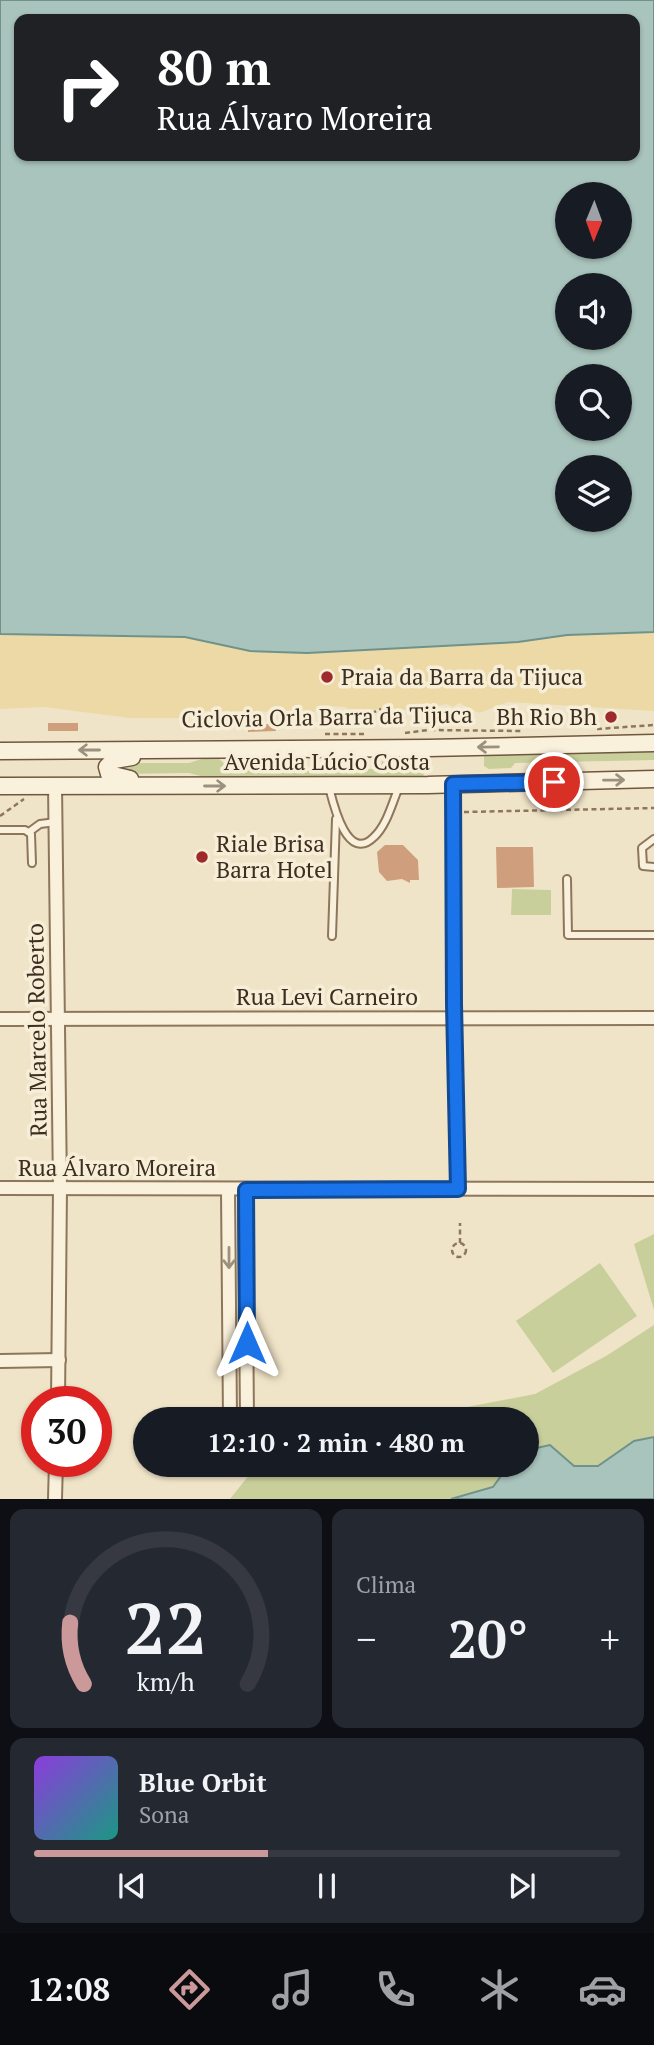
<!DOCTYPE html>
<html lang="pt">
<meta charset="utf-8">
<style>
body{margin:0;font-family:"PT Serif",serif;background:#242831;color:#f1f3f6;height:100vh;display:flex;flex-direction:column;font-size:26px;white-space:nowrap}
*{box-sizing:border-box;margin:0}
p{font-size:23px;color:#9ea1a6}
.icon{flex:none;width:38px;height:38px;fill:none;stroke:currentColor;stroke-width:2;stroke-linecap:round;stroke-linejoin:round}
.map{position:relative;height:1499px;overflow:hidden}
.drawer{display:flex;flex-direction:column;gap:10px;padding:10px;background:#0d0f14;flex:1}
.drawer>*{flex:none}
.hud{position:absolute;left:14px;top:14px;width:626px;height:147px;border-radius:14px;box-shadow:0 2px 5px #0004;background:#202124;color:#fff;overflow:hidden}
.needle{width:46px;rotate:181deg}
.controls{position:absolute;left:555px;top:182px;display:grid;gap:14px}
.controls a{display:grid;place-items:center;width:77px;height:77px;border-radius:50%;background:#171b24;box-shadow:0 2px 5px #0004;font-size:35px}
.speed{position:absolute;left:21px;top:1386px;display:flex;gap:14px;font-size:35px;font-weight:700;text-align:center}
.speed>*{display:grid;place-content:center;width:91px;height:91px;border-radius:50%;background:#171b24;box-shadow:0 2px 5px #0004;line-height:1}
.speed .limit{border:10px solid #d22;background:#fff;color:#111}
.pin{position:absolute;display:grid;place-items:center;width:60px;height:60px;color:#fff;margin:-30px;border:4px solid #fff;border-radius:50%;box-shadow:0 2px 7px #0007}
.me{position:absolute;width:77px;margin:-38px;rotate:0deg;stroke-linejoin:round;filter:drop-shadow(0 0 5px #0008)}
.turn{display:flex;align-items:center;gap:24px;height:147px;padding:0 28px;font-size:32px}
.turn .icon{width:91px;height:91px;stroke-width:2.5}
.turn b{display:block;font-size:49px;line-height:60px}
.big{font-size:52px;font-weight:700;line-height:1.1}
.drawer .widget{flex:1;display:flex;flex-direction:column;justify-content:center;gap:10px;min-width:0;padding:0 24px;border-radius:14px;background:#242831}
.drawer .dial{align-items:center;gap:0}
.dial svg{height:182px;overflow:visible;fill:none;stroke:#363941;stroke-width:7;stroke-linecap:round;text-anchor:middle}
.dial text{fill:#f1f3f6;stroke:none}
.song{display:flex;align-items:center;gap:21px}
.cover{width:84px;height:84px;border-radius:10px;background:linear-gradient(135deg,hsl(270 70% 55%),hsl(170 70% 35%))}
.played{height:7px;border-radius:4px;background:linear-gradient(90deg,#cc999b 40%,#363941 40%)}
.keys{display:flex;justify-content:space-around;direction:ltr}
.heat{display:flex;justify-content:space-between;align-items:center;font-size:38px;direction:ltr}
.drawer .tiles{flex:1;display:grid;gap:10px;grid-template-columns:1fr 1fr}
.widget:last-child{grid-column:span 2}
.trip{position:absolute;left:133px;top:1407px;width:406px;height:70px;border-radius:35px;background:#171b24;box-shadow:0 2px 5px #0004;font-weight:700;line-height:70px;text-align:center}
.menu{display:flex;height:112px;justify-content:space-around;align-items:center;background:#090b0e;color:#9ea1a6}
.menu .icon{width:49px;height:49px}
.menu .selected{color:#cc999b}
.menu b{font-size:32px;color:#f1f3f6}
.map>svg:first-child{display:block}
</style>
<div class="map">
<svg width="654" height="1499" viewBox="0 0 654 1499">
<rect width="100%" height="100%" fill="#f0e4c8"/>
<!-- green -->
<g fill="#c9cf9b">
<path d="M654,750V760L515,763L511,768L489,769L484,766V754Z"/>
<path d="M208,757H217L230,769H283L286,758L290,759L295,769H380L383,759H389L391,769L400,762L422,763L424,777L208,778L189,773L122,774L117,767L122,763H189Z"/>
<path d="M512,889L551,890V915H511Z"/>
<path d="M654,1234V1310L634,1244Z"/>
<path d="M600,1263L637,1316L553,1373L516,1321Z"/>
<path d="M654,1325V1437L633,1441L598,1466H574L550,1445L527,1450V1419H404L535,1394L606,1356Z"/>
<path d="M257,1465H509L493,1487L451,1499H230Z"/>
</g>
<!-- sand -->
<path fill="#ecd9a5" d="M654,632V711L508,702L479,713L459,703L453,707L447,704L419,710L348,709L345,707L327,706L314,712L207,711L193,713L185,718H130L44,707L0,709V634L186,637L250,651L307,653L518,642L567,635Z"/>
<!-- water -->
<g fill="#a9c4bc" stroke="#6f938a" stroke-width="2" fill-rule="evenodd">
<path d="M0,0H654V632L567,635L518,642L307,653L250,651L185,637L0,634ZM19,19H635V156H19ZM567,194H620V247H567ZM567,285H620V338H567ZM567,376H620V429H567ZM567,467H620V520H567Z"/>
<path d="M654,1437V1499H451L493,1487L509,1465H527V1450L550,1445L574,1466H598L634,1441Z"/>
</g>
<!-- building -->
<g fill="#cf9f7d">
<path d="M618,713V721L604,722L603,714Z"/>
<path d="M448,715H464V724L448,723Z"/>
<rect x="48" y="723" width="30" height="8"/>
<path d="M248,724H276V731L248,732Z"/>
<path d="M385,845H403L418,860L419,880H410V883L402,879L387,881L379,872L377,852Z"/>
<path d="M496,847H533L534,887L497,888Z"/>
</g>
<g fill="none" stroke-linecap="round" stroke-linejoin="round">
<!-- lane casing -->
<g stroke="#8d765c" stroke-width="10">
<g id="lane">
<path d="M329,787C333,803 347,864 374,837C387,825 392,803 399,787"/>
<path d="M0,830H25L31,834L32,863"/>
<path d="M29,832L40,824L56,822"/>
<path d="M654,839L642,848L643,866L654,867"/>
<path d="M567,879L568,935H654"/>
<path d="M332,936L336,819"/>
</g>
</g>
<!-- street casing -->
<g stroke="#8d765c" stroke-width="16">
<g id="street">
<path d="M453,784L454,1004L458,1189"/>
<path d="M55,785L60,1188L58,1402"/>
<path d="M0,1019L654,1018"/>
<path d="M0,1188L654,1189"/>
<path d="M228,1190L230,1419"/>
<path d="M245,1190L247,1419"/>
<path d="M0,1361L59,1360"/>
<path d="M55,1499L56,1461"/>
</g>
</g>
<!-- secondary casing -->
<g stroke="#6f573f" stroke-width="19">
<g id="secondary">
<path d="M0,751L428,748L654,743"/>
<path d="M130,779L109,774L107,767L114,760L132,757"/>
<path d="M0,786L428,785L654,779"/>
</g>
</g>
<!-- path -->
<g stroke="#8d765c" stroke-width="2.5" stroke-dasharray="5 3.5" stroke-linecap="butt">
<path d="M321,710V723"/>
<path d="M212,711L213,724"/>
<path d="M358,722L359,719L381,709"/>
<path d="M234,725L241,711"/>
<path d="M597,729L654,725"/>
<path d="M405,733L428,730L521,731"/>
<path d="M325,734H367"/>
<path d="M464,812L654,808"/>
<path d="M0,816L24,799"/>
<circle cx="459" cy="1250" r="7"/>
<path d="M460,1243V1223"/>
</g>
<!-- lane -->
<use href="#lane" stroke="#faf1dc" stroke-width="6"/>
<!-- street -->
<use href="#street" stroke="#faf1dc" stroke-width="12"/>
<!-- secondary -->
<use href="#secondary" stroke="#faf1dc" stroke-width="16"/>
</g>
<!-- one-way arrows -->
<defs><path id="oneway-shaft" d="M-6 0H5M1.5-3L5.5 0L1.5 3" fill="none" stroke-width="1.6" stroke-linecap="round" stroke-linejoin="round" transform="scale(1.75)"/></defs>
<g stroke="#9c907e">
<use href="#oneway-shaft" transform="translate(488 747) rotate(179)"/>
<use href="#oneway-shaft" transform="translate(89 750) rotate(180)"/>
<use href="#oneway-shaft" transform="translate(614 780) rotate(-1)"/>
<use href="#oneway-shaft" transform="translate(215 786)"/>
<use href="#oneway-shaft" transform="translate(229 1258) rotate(90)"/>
</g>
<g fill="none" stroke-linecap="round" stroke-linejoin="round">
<!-- route casing -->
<g stroke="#114b97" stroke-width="18">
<path id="route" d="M247,1343L246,1190L458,1189L454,1004L453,784L554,782"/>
</g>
<!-- route -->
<use href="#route" stroke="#1a73e8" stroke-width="12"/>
</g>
<!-- markers -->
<g fill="#9e2a2b" stroke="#f7eed8" stroke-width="2.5">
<circle cx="327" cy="677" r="7"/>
<circle cx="611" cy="717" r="7"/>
<circle cx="202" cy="857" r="7"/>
</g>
<g text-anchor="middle" stroke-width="7" stroke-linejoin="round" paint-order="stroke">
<!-- poi labels -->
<g font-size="23" fill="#3d2e20" stroke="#f7eed8" text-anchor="start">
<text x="341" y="685">Praia da Barra da Tijuca</text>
<text x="597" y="725" text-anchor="end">Bh Rio Bh</text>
<text x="216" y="852">Riale Brisa<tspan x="216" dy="26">Barra Hotel</tspan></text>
</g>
<!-- street labels -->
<g font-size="23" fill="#3d2e20" stroke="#f7eed8">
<text transform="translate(327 717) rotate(-1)" y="8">Ciclovia Orla Barra da Tijuca</text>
<text x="327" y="770">Avenida Lúcio Costa</text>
<text x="327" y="1005">Rua Levi Carneiro</text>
<text transform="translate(37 1030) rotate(-91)" y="8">Rua Marcelo Roberto</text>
<text x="117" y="1176">Rua Álvaro Moreira</text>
</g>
</g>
</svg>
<div class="controls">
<a><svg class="needle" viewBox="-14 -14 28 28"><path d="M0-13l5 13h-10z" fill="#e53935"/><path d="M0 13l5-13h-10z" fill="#9ea1a6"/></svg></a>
<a><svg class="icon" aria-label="sound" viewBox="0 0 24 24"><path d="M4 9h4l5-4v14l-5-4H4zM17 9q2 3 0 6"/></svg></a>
<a><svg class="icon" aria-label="search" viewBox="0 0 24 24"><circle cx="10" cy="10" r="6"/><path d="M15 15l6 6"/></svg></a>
<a><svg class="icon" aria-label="layers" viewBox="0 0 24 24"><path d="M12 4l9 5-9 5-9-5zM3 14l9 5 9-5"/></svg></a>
</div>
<div class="speed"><div class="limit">30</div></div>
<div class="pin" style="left:554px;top:782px;background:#d93025"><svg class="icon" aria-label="arrive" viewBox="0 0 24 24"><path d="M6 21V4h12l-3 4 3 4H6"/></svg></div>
<svg class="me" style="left:247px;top:1343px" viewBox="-20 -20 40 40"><path d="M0-17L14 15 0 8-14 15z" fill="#1a73e8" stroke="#fff" stroke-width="4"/></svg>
<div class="trip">12:10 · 2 min · 480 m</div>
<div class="hud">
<div class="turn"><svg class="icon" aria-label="right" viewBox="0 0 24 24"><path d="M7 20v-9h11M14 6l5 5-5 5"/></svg><div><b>80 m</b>Rua Álvaro Moreira</div></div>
</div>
</div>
<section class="drawer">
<div class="tiles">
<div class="widget dial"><svg viewBox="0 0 100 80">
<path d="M14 69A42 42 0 1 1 86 69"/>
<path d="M14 69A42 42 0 0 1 8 42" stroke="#cc999b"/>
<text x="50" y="56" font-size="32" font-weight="700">22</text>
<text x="50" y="72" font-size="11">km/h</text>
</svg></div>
<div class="widget"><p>Clima</p>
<div class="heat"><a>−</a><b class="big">20°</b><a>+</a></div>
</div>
<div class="widget">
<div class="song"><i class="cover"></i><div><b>Blue Orbit</b><p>Sona</p></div></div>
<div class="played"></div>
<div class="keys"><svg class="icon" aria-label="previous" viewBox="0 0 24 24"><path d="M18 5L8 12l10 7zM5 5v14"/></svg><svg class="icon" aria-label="pause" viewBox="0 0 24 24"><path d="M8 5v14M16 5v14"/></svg><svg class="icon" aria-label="next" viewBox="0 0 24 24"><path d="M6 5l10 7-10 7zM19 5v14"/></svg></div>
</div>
</div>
</section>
<nav class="menu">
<b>12:08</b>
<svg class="icon selected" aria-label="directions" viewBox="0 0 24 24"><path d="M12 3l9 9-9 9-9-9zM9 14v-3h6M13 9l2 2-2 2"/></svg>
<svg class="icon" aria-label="music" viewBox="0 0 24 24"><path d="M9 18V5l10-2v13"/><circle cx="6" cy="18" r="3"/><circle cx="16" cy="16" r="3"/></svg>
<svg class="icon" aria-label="phone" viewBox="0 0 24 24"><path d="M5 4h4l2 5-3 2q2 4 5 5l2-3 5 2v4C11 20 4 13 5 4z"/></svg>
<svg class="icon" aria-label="climate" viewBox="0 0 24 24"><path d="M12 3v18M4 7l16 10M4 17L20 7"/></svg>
<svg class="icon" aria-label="car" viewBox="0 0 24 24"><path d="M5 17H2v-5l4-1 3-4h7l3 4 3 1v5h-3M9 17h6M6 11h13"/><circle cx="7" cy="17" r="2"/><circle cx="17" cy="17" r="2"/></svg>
</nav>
